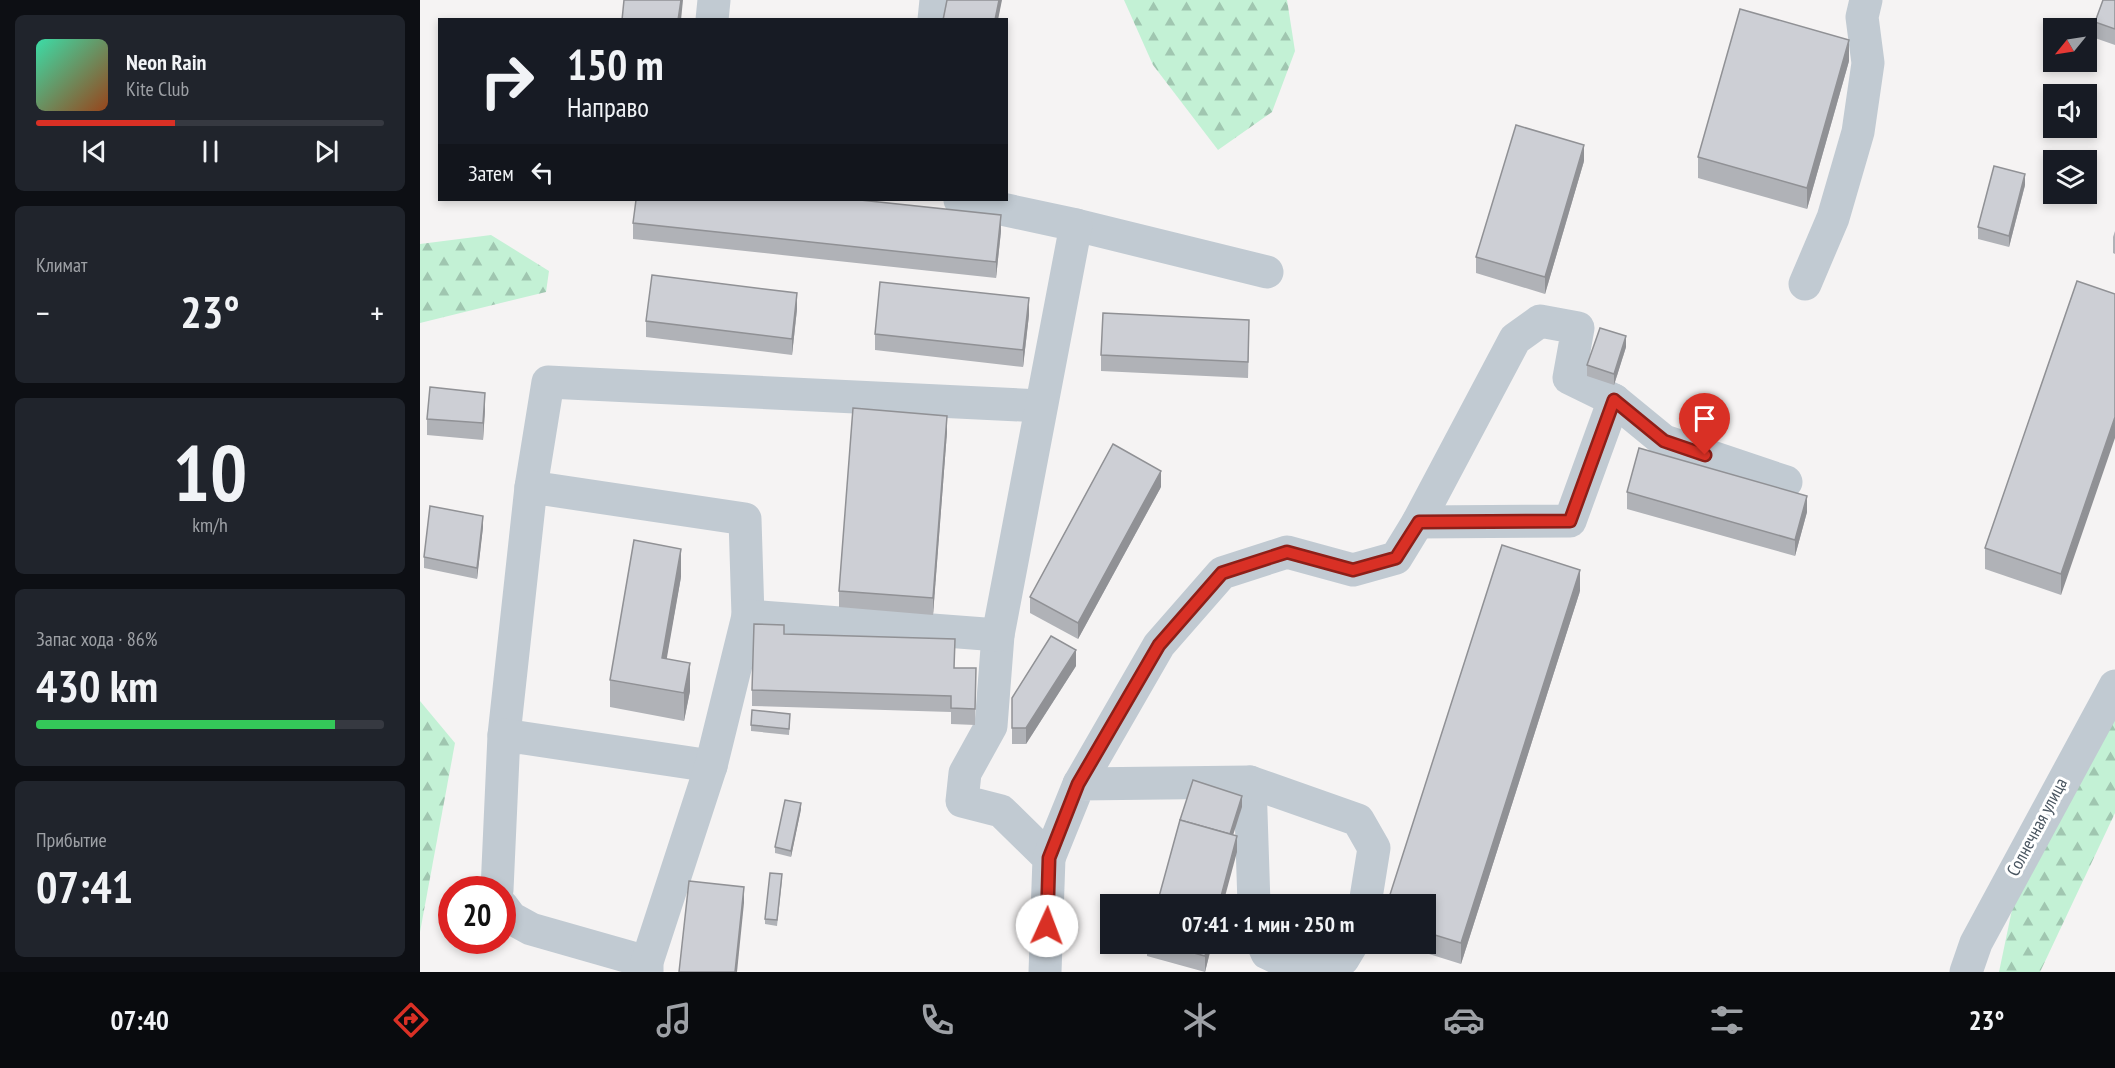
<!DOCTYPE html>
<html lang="ru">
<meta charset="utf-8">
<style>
body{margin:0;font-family:"PT Sans Narrow",sans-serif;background:#20242c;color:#f1f3f6;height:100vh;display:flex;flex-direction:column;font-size:22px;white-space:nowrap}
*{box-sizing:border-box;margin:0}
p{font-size:20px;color:#9ea1a6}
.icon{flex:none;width:33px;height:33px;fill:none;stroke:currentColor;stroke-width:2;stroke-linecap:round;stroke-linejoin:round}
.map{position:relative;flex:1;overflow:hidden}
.panel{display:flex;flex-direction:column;gap:15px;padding:15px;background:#0d0f14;width:420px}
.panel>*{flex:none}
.banner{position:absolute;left:18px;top:18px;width:570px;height:183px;border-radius:0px;box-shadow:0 3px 9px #0003;background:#171b24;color:#f1f3f6;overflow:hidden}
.needle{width:39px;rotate:240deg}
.controls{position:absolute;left:1623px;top:18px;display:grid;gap:12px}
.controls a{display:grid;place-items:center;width:54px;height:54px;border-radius:0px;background:#171b24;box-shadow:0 3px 9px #0003;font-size:30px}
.speed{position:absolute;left:18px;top:876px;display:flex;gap:12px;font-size:30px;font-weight:700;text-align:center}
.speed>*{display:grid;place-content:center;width:78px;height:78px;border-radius:50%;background:#171b24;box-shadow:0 3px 9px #0003;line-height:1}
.speed .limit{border:9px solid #d22;background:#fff;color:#111}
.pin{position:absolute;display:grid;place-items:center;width:51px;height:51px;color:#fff;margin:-62px -26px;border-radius:50% 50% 50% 0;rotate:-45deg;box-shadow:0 0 6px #0007}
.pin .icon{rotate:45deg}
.me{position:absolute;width:66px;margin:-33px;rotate:2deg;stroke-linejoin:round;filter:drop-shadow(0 0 4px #0008)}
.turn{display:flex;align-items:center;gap:21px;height:126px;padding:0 30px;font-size:27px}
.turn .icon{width:78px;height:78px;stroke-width:2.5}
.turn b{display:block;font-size:42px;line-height:51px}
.then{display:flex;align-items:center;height:57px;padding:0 30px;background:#0003;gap:12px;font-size:22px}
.big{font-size:45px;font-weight:700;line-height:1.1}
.panel .card{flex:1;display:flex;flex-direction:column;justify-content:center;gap:9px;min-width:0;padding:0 21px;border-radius:9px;background:#20242c}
.panel .dial{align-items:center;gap:0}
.dial b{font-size:78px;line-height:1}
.song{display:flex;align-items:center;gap:18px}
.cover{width:72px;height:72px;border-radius:9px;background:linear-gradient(135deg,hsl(160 70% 55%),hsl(20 70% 35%))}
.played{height:6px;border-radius:3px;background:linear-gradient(90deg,#d93025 40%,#363941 40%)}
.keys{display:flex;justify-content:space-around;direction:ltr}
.heat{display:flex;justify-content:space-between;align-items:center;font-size:33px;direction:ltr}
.charge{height:9px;border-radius:4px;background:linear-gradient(90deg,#34c759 86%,#363941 0)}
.trip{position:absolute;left:680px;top:894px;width:336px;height:60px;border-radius:0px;background:#171b24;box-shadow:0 3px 9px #0003;font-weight:700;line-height:60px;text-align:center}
.tabs{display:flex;height:96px;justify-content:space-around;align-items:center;background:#090b0e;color:#9ea1a6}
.tabs .icon{width:42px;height:42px}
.tabs .on{color:#d93025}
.tabs b{font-size:27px;color:#f1f3f6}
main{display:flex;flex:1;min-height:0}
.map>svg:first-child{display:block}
</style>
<main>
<section class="panel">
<div class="card">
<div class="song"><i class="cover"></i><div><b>Neon Rain</b><p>Kite Club</p></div></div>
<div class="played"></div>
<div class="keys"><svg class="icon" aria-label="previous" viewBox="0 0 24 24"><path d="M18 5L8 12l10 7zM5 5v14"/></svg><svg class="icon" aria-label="pause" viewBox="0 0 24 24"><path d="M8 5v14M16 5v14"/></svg><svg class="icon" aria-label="next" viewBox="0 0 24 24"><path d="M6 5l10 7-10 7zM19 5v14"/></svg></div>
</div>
<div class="card"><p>Климат</p>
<div class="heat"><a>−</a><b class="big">23°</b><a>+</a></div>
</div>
<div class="card dial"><b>10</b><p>km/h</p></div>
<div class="card"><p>Запас хода · 86%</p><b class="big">430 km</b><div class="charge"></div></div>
<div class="card"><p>Прибытие</p><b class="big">07:41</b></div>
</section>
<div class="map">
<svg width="1695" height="972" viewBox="0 0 1695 972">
<defs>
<pattern id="forest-firs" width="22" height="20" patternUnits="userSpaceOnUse" patternTransform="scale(1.5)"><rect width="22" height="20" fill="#c3f1d5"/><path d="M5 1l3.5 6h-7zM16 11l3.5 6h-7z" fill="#a0c6b0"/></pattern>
</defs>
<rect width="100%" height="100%" fill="#f5f3f3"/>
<!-- forest -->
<g fill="url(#forest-firs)">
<path d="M704,0H867L875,51L852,112L798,150L733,65Z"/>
<path d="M71,235L129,271L126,292L0,323V244Z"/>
<path d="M0,701L35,743L0,932Z"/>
<path d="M1695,713V813L1620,972H1579L1594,900Z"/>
</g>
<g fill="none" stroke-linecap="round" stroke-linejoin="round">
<!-- minor -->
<g stroke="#c1cad2" stroke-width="33">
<path d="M292,20L294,0"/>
<path d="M514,20L516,0"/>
<path d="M656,225L847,272"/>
<path d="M1385,284L1413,218L1438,132L1448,63L1442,17L1446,0"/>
<path d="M111,487L128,382L621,406"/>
<path d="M998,522L1150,521L1194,400"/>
<path d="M578,635L571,726L545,773L542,801L581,811L629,858L625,972"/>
<path d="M84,735L111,487L325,519L328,616"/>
<path d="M830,782L834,904"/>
<path d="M659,784L739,645L802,573L867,552L933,570L976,558L998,522L1095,339L1120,321L1158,328L1149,378L1194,400L1244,441L1366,482"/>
<path d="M629,858L659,784L830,782L938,820L954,848L945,904"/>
<path d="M77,890L84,735L291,766"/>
<path d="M82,906L91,918L111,929L227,962"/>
<path d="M843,944L847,953C880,969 888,970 923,959L932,944"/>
<path d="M227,972V962L291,766L328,616L578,635L656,225L540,200"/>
<path d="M1546,972L1556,943L1695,686"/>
</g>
</g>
<!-- wall -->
<g fill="#b0b2b7">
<path d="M1695,0V45L1675,38V22Z"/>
<path d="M1429,61L1387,209L1278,178V157Z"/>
<path d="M1164,161L1125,294L1056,273V257Z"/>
<path d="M1605,185L1589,247L1558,239V227Z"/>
<path d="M213,223L581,231L576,278L213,239Z"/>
<path d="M1695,231V254L1693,253V237Z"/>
<path d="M1657,281L1641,595L1565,569V548Z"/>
<path d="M377,309L372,355L226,337V321Z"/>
<path d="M609,315L603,367L455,350V334Z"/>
<path d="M829,336L828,378L681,371V355Z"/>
<path d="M1206,347L1194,385L1167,376V365Z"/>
<path d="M65,409L63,440L7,435V419Z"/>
<path d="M527,432L513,615L419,607V591Z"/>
<path d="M741,487L658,639L610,613V597Z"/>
<path d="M1207,492L1387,512L1375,556L1207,509Z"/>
<path d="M63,527L57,579L4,568V557Z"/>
<path d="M261,577L246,659L270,691L264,721L190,707V680Z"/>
<path d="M1160,591L1041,964L977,944H1005V904Z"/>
<path d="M364,634L534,668H556L555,725L531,724V712L332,706V690Z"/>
<path d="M656,666L606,744H592V698Z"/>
<path d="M370,719L369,735L331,731V725Z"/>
<path d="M381,809L371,857L355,853V847Z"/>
<path d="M362,880L357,926L345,924V919Z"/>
<path d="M727,944H792L785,972L727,956Z"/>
</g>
<!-- shaded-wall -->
<g fill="#909195">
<path d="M261,0H263L261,20H258Z"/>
<path d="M579,0H582L578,20H575Z"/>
<path d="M1429,40V61L1387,209V188Z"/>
<path d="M1164,145V161L1125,294V277Z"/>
<path d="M1605,174V185L1589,247V236Z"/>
<path d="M581,215V231L576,278V262Z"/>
<path d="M377,293V309L372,355V339Z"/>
<path d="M609,298V315L603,367V350Z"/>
<path d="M1206,336V347L1194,385V374Z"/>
<path d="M65,393V409L63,440V423Z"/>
<path d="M527,416V432L513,615V598Z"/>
<path d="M1695,417V438L1641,595V574Z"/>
<path d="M741,471V487L658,639V623Z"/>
<path d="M1387,496V512L1375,556V540Z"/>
<path d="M63,516V527L57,579V568Z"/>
<path d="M261,549V577L242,686V658Z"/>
<path d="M1160,570V591L1041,964V943Z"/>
<path d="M656,650V666L606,744V728Z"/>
<path d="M270,663V691L264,721V693Z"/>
<path d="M822,796V807L809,848V837Z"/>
<path d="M381,803V809L371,857V851Z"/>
<path d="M817,836V852L803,904H799Z"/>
<path d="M324,887V903L317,972H315Z"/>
<path d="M788,944H792L785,972V956Z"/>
</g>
<!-- building -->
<g fill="#cdcfd5" stroke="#909195" stroke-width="1.5">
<path d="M204,0H261L258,20H202Z"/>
<path d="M527,0H579L575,20H523Z"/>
<path d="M1683,0H1695V29L1675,22Z"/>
<path d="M1320,9L1429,40L1387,188L1278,157Z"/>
<path d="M1096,125L1164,145L1125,277L1056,257Z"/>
<path d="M1574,166L1605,174L1589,236L1558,227Z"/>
<path d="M216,200H440L581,215L576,262L213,223Z"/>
<path d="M232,275L377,293L372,339L226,321Z"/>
<path d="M1657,281L1695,294V417L1641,574L1565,548Z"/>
<path d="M460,282L609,298L603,350L455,334Z"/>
<path d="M683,313L829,320L828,362L681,355Z"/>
<path d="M1180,328L1206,336L1194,374L1167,365Z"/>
<path d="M10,387L65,393L63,423L7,419Z"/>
<path d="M433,408L527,416L513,598L419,591Z"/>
<path d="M693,444L741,471L658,623L610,597Z"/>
<path d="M1219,448L1387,496L1375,540L1207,492Z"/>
<path d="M10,506L63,516L57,568L4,557Z"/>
<path d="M214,540L261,549L242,658L270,663L264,693L190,680Z"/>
<path d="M1082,545L1160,570L1041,943L1005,932V904H967Z"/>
<path d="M334,624L364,625V634L535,639L534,668H556L555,709L531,708V696L332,690Z"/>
<path d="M631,636L656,650L606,728H592V698Z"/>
<path d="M332,710L370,714L369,729L331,725Z"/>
<path d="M773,780L822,796L810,834L760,820Z"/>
<path d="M365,800L381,803L371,851L355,847Z"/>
<path d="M760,820L817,836L799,904H737Z"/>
<path d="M350,873L362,874L357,920L345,919Z"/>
<path d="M269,881L324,887L315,972H259Z"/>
<path d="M741,944H788L785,956Z"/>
</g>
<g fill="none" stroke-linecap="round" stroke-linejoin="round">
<!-- route casing -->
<g stroke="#8d1f18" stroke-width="15">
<path id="route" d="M627,926L629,858L658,784L739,645L802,573L867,552L933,570L976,558L999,522L1150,521L1194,400L1244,441L1285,455"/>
</g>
<!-- route -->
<use href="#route" stroke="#d93025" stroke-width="10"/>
</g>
<g text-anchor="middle" stroke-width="6" stroke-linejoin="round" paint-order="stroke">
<!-- street labels -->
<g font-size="18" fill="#4a5661" stroke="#fff">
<text transform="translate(1617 827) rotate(-62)" y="6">Солнечная улица</text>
</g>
</g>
</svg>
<div class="controls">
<a><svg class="needle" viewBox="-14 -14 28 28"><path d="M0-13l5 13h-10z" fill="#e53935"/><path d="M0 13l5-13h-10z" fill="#9ea1a6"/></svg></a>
<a><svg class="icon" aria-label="sound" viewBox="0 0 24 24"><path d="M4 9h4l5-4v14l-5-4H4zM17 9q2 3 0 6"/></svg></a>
<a><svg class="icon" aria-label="layers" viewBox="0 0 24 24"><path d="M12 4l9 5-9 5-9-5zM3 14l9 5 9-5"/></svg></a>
</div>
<div class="speed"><div class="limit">20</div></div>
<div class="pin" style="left:1285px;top:455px;background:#d93025"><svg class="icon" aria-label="arrive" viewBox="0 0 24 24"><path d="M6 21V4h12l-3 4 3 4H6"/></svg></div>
<svg class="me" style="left:627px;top:926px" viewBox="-20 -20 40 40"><circle r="19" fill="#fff"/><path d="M0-13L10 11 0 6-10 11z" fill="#d93025"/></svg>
<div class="trip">07:41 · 1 мин · 250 m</div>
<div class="banner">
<div class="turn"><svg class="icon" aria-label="right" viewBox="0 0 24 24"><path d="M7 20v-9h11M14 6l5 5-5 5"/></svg><div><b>150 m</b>Направо</div></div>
<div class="then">Затем<svg class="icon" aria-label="left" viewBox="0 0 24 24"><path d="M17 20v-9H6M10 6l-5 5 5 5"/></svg></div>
</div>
</div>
</main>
<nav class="tabs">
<b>07:40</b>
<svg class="icon on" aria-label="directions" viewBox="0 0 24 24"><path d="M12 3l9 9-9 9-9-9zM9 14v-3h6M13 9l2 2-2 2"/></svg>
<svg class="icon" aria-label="music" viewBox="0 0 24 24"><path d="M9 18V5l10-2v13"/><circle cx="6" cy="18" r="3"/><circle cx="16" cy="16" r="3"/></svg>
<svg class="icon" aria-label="phone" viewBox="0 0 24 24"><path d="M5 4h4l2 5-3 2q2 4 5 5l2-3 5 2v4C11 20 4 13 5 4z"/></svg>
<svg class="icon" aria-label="climate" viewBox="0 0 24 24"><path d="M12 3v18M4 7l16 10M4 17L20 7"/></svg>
<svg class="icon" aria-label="car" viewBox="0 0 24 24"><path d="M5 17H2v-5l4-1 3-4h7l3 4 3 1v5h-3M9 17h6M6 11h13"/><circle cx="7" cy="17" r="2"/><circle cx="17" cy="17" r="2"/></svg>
<svg class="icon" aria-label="filters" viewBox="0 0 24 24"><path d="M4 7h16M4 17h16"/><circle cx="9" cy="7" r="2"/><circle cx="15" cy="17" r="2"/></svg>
<b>23°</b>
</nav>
